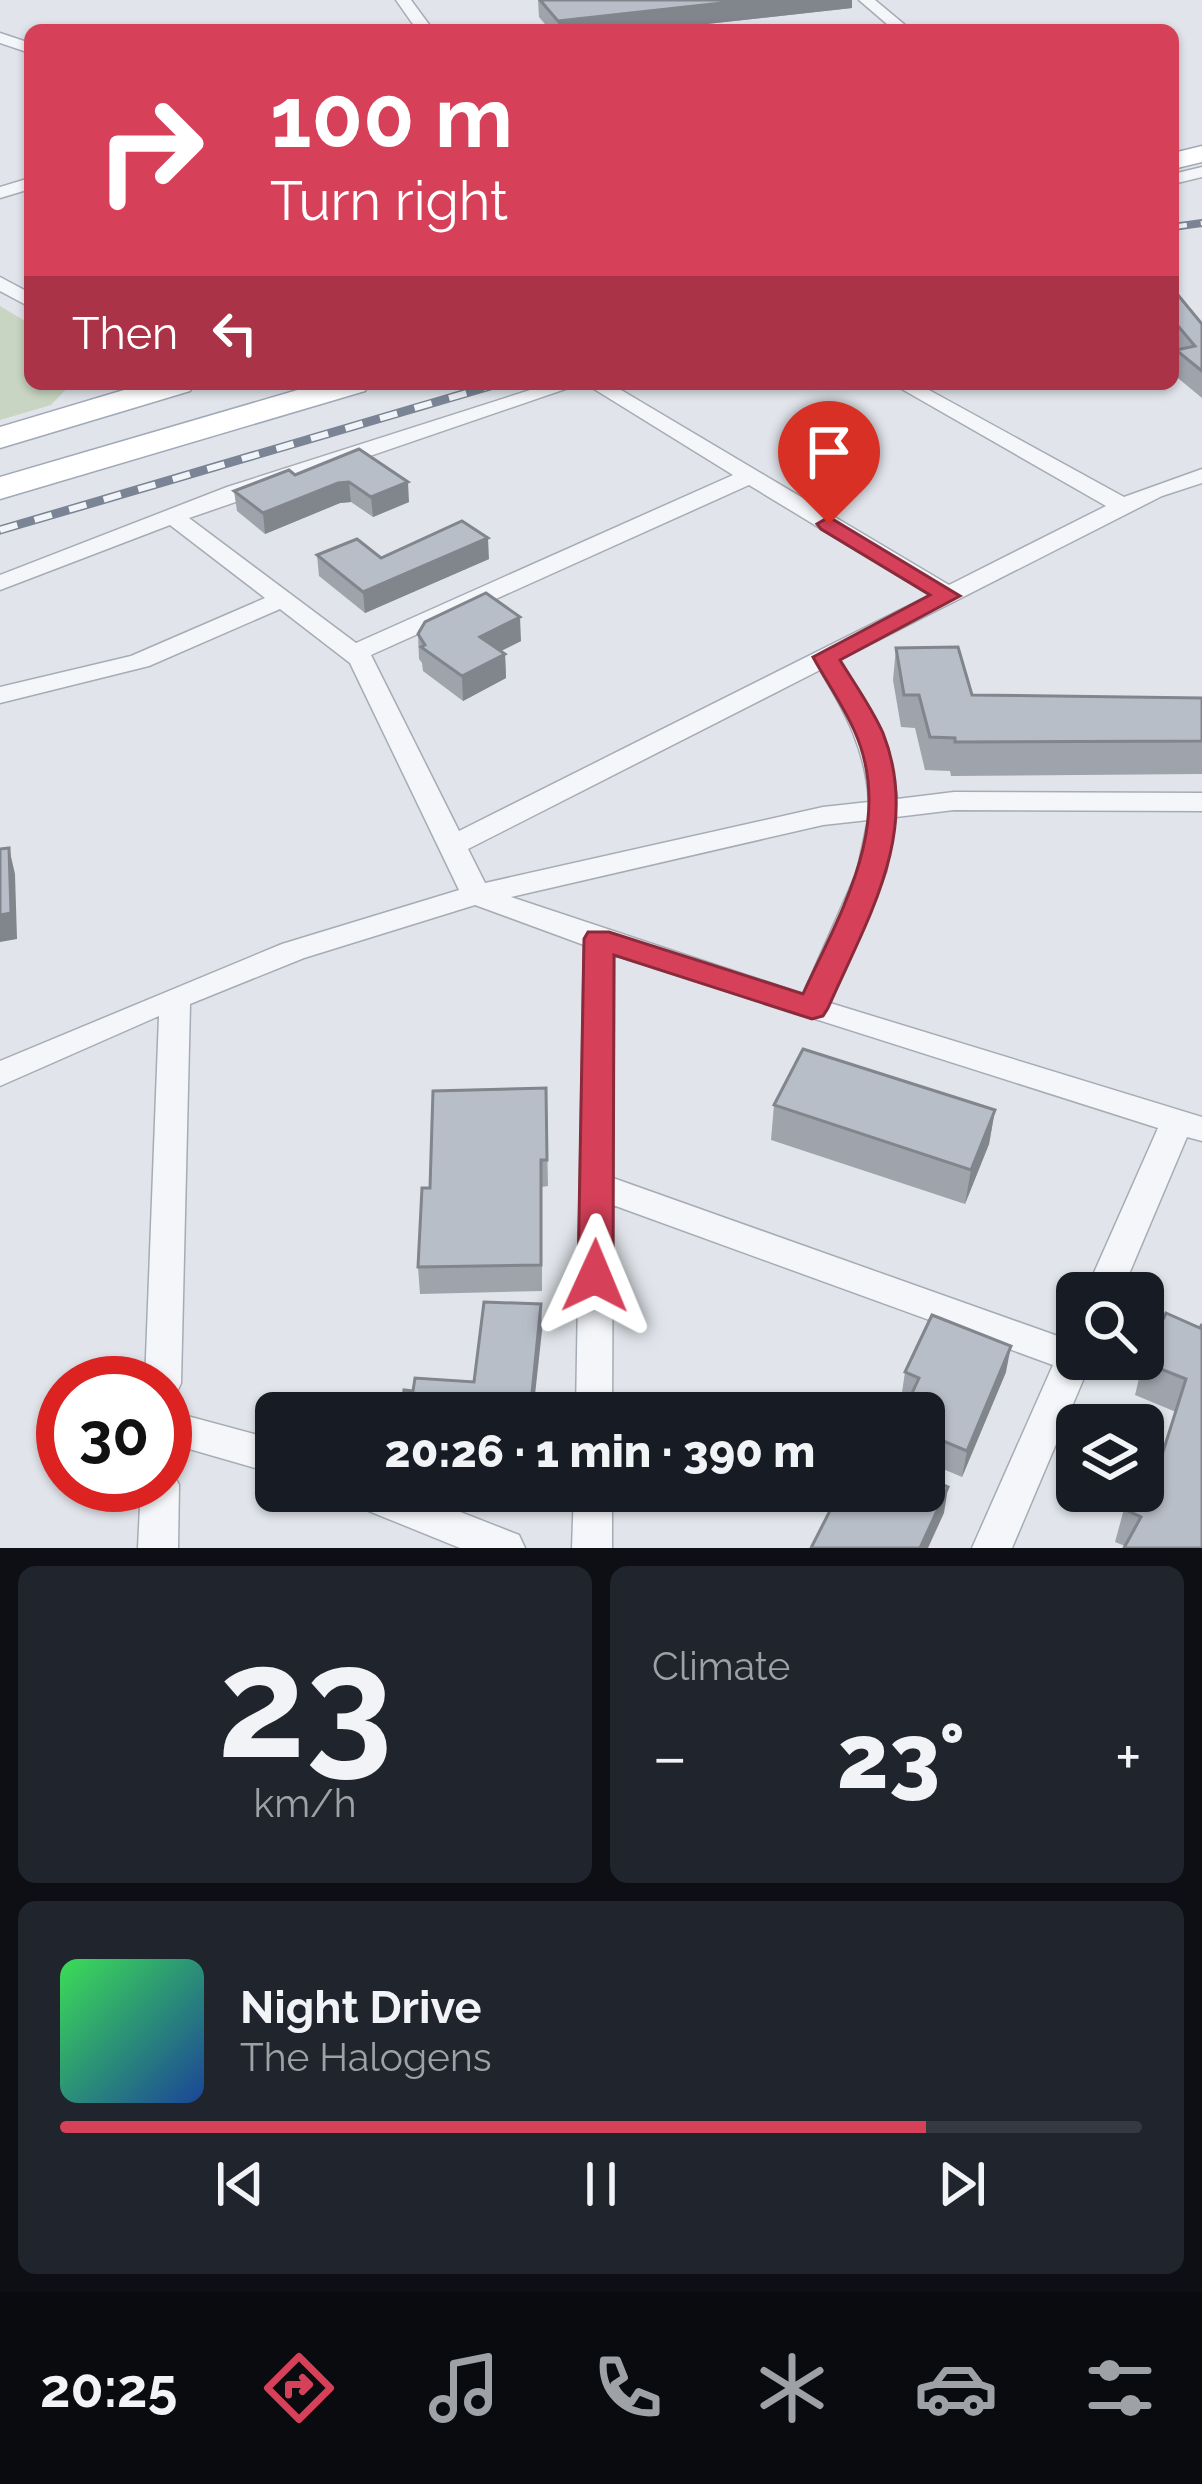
<!DOCTYPE html>
<meta charset="utf-8">
<style>
body{margin:0;font-family:Raleway,sans-serif;background:#20242c;color:#f1f3f6;height:100vh;display:flex;flex-direction:column;font-size:45px;white-space:nowrap}
*{box-sizing:border-box;margin:0}
p{font-size:39px;color:#9ea1a6}
.icon{flex:none;width:66px;height:66px;fill:none;stroke:currentColor;stroke-width:2;stroke-linecap:round;stroke-linejoin:round}
.map{position:relative;height:1548px;overflow:hidden}
.drawer{display:flex;flex-direction:column;gap:18px;padding:18px;background:#0d0f14;flex:1}
.drawer>*{flex:none}
.banner{position:absolute;left:24px;top:24px;width:1155px;height:366px;border-radius:18px;box-shadow:0 3px 9px #0004;background:#d64059;color:#fff;overflow:hidden}
.controls{position:absolute;left:1056px;top:1272px;display:grid;gap:24px}
.controls a{display:grid;place-items:center;width:108px;height:108px;border-radius:18px;background:#171b24;box-shadow:0 3px 9px #0004;font-size:60px}
.speed{position:absolute;left:36px;top:1356px;display:flex;gap:24px;font-size:60px;font-weight:700;text-align:center}
.speed>*{display:grid;place-content:center;width:156px;height:156px;border-radius:50%;background:#171b24;box-shadow:0 3px 9px #0004;line-height:1}
.speed .limit{border:18px solid #d22;background:#fff;color:#111}
.pin{position:absolute;display:grid;place-items:center;width:102px;height:102px;color:#fff;margin:-123px -51px;border-radius:50% 50% 50% 0;rotate:-45deg;box-shadow:0 0 12px #0007}
.pin .icon{rotate:45deg}
.me{position:absolute;width:132px;margin:-66px;rotate:1deg;stroke-linejoin:round;filter:drop-shadow(0 0 9px #0008)}
.turn{display:flex;align-items:center;gap:42px;height:252px;padding:0 48px;font-size:54px}
.turn .icon{width:156px;height:156px;stroke-width:2.5}
.turn b{display:block;font-size:84px;line-height:102px}
.then{display:flex;align-items:center;height:114px;padding:0 48px;background:#0003;gap:24px;font-size:45px}
.big{font-size:90px;font-weight:800;line-height:1.1}
.drawer .tile{flex:1;display:flex;flex-direction:column;justify-content:center;gap:18px;min-width:0;padding:0 42px;border-radius:18px;background:#20242c}
.drawer .dial{align-items:center;gap:0}
.dial b{font-size:156px;line-height:1}
.song{display:flex;align-items:center;gap:36px}
.cover{width:144px;height:144px;border-radius:18px;background:linear-gradient(135deg,hsl(130 70% 55%),hsl(220 70% 35%))}
.played{height:12px;border-radius:6px;background:linear-gradient(90deg,#d64059 80%,#363941 80%)}
.keys{display:flex;justify-content:space-around;direction:ltr}
.heat{display:flex;justify-content:space-between;align-items:center;font-size:66px;direction:ltr}
.drawer .tiles{flex:1;display:grid;gap:18px;grid-template-columns:1fr 1fr}
.tile:last-child{grid-column:span 2}
.trip{position:absolute;left:255px;top:1392px;width:690px;height:120px;border-radius:18px;background:#171b24;box-shadow:0 3px 9px #0004;font-weight:800;line-height:120px;text-align:center}
.menu{display:flex;height:192px;justify-content:space-around;align-items:center;background:#090b0e;color:#9ea1a6}
.menu .icon{width:84px;height:84px}
.menu .on{color:#d64059}
.menu b{font-size:54px;color:#f1f3f6}
.map>svg:first-child{display:block}
</style>
<div class="map">
<svg width="1202" height="1548" viewBox="0 0 1202 1548">
<rect width="100%" height="100%" fill="#e1e5eb"/>
<!-- green -->
<path fill="#c7d5c2" d="M0,306L30,324V384H71L51,405L0,420Z"/>
<g fill="none" stroke-linecap="round" stroke-linejoin="round">
<!-- minor casing -->
<g stroke="#a6acb5" stroke-width="3">
<g id="minor">
<path d="M396,0H411L433,30H417Z"/>
<path d="M859,0H875L911,30H894Z"/>
<path d="M0,33L30,43V53L0,43Z"/>
<path d="M1202,167V177L1173,184V174Z"/>
<path d="M30,178V189L0,198V187Z"/>
<path d="M0,277L30,293V307L0,291Z"/>
<path d="M549,384H580L189,518L356,643L733,475L586,384H611L949,585L1106,506L893,384H918L1124,497L1202,469V483L1162,496L839,660C867,706 891,745 897,799L954,792L1202,793V811L954,810L896,817L886,872L830,1003L1202,1117V1141L1187,1137L1121,1293H1085L1158,1128L614,955L613,1178L1069,1340L1077,1337V1359H1092L1012,1548H972L1053,1365L613,1205L612,1413H576L584,945L475,905L304,958L190,1004L181,1383L176,1394L165,1398V1383H145L159,1016L0,1086V1061L282,944L459,890L350,663L280,609L149,666L0,703V687L131,656L265,598L170,525L0,590V575L227,487ZM749,485L930,595L459,831L371,655ZM820,670C846,713 866,751 869,802L823,807L485,883L468,849ZM868,820L857,872L803,994L511,897L823,825Z"/>
<path d="M165,1410L276,1440V1474L165,1442Z"/>
<path d="M165,1470L173,1473L179,1485L178,1548H138L141,1485H165Z"/>
<path d="M344,1491H407L519,1535L525,1548H460L349,1503Z"/>
<path d="M574,1491H612V1548H572Z"/>
</g>
</g>
<!-- primary casing -->
<g stroke="#a0a9b7" stroke-width="3">
<g id="primary">
<path d="M1202,146V162L1173,169V153Z"/>
<path d="M144,384H194L190,391L0,448V427Z"/>
<path d="M318,384H369L365,391L0,499V477Z"/>
</g>
</g>
<!-- minor -->
<use href="#minor" fill="#f4f6f9" fill-rule="evenodd"/>
<!-- primary -->
<use href="#primary" fill="#fff" fill-rule="evenodd"/>
<!-- rail-far1 casing -->
<g stroke="#7a8495" stroke-width="8">
<path id="rail-far1" d="M1173,227L1202,223"/>
</g>
<!-- rail casing -->
<g stroke="#7a8495" stroke-width="9">
<path id="rail" d="M0,530L497,384"/>
</g>
<!-- rail-far1 -->
<use href="#rail-far1" stroke="#f1f4f8" stroke-width="4.5" stroke-dasharray="14" stroke-linecap="butt"/>
<!-- rail -->
<use href="#rail" stroke="#f1f4f8" stroke-width="6" stroke-dasharray="18" stroke-linecap="butt"/>
</g>
<!-- wall -->
<g fill="#9ea3ac">
<path d="M538,0H852V8L652,30H550L539,17Z"/>
<path d="M1173,289L1202,324V398L1173,374L1176,350L1173,347Z"/>
<path d="M359,449L409,502L373,517L351,502L340,503L265,534L237,511L234,491L295,475Z"/>
<path d="M317,555L381,558L489,559L365,613L319,576Z"/>
<path d="M418,634L521,641L501,651L505,654L506,678L463,701L423,671L422,663L419,659Z"/>
<path d="M896,648L972,695L1202,698V774L951,776L950,771L925,770L915,728L901,727L893,680Z"/>
<path d="M546,1088L548,1186L542,1187V1291L420,1294L418,1267L430,1188Z"/>
<path d="M774,1105L995,1110L989,1144L965,1204L771,1140Z"/>
<path d="M1200,1328L1202,1548L1125,1546L1115,1542L1124,1509L1161,1458L1176,1412L1135,1395L1143,1362Z"/>
<path d="M905,1372H1006L962,1477L924,1461V1413L901,1399Z"/>
</g>
<!-- shaded-wall -->
<g fill="#81858c">
<path d="M749,0H852V8L652,30H558V21Z"/>
<path d="M349,482L351,502L340,503L265,534L263,513L338,483Z"/>
<path d="M408,482L409,502L373,517L371,497Z"/>
<path d="M488,538L489,559L365,613L363,592Z"/>
<path d="M520,617L521,641L481,661L480,637Z"/>
<path d="M505,654L506,678L463,701L462,676Z"/>
<path d="M9,848L15,874L17,939L0,942V915Z"/>
<path d="M995,1110L989,1144L965,1204L971,1170Z"/>
<path d="M541,1304L542,1331L533,1413H530Z"/>
<path d="M1011,1346L1006,1372L962,1477L967,1451Z"/>
<path d="M948,1487L944,1513L928,1548H920Z"/>
</g>
<!-- building -->
<g fill="#b8bec8" stroke="#81858c" stroke-width="3">
<path d="M540,0H749L558,21Z"/>
<path d="M1173,289L1202,324V371L1176,350L1195,346L1173,320Z"/>
<path d="M359,449L408,482L371,497L349,482L338,483L263,513L234,491L289,470L295,475Z"/>
<path d="M462,521L488,538L363,592L317,555L357,539L381,558Z"/>
<path d="M486,593L520,617L480,637L505,654L462,676L421,647L425,645L418,634L425,622Z"/>
<path d="M958,647L972,695L1202,698V741L955,742V738L930,737L919,695H904L896,648Z"/>
<path d="M9,848L11,913L0,915V849Z"/>
<path d="M803,1049L995,1110L971,1170L774,1105Z"/>
<path d="M546,1088L547,1160H541V1265L418,1267L422,1188H430L433,1091Z"/>
<path d="M484,1302L541,1304L530,1413H401L404,1390L413,1391L415,1378L474,1382Z"/>
<path d="M1166,1313L1200,1328L1202,1324V1548H1124L1141,1517L1124,1509L1131,1491H1143L1145,1453L1161,1458L1186,1379L1143,1362Z"/>
<path d="M932,1315L1011,1346L967,1451L924,1433V1413H903L919,1378L905,1372Z"/>
<path d="M924,1476L948,1487L920,1548H811L840,1491H852L858,1494L859,1491H924Z"/>
</g>
<!-- route -->
<path fill="#d64059" stroke="#8b2a3a" stroke-width="3" d="M829,517L960,596L840,660C854,683 872,708 883,733C922,832 867,919 828,1008L823,1016L812,1019L614,955L613,1276L608,1286L595,1291L583,1286L578,1276L584,939L588,932H609L803,994C841,911 896,822 854,730C843,705 826,681 813,657L930,595L821,529L817,524Z"/>
</svg>
<div class="controls">
<a><svg class="icon" aria-label="search" viewBox="0 0 24 24"><circle cx="10" cy="10" r="6"/><path d="M15 15l6 6"/></svg></a>
<a><svg class="icon" aria-label="layers" viewBox="0 0 24 24"><path d="M12 4l9 5-9 5-9-5zM3 14l9 5 9-5"/></svg></a>
</div>
<div class="speed"><div class="limit">30</div></div>
<div class="pin" style="left:829px;top:524px;background:#d93025"><svg class="icon" aria-label="arrive" viewBox="0 0 24 24"><path d="M6 21V4h12l-3 4 3 4H6"/></svg></div>
<svg class="me" style="left:595px;top:1276px" viewBox="-20 -20 40 40"><path d="M0-17L14 15 0 8-14 15z" fill="#d64059" stroke="#fff" stroke-width="4"/></svg>
<div class="trip">20:26 · 1 min · 390 m</div>
<div class="banner">
<div class="turn"><svg class="icon" aria-label="right" viewBox="0 0 24 24"><path d="M7 20v-9h11M14 6l5 5-5 5"/></svg><div><b>100 m</b>Turn right</div></div>
<div class="then">Then<svg class="icon" aria-label="left" viewBox="0 0 24 24"><path d="M17 20v-9H6M10 6l-5 5 5 5"/></svg></div>
</div>
</div>
<section class="drawer">
<div class="tiles">
<div class="tile dial"><b>23</b><p>km/h</p></div>
<div class="tile"><p>Climate</p>
<div class="heat"><a>−</a><b class="big">23°</b><a>+</a></div>
</div>
<div class="tile">
<div class="song"><i class="cover"></i><div><b>Night Drive</b><p>The Halogens</p></div></div>
<div class="played"></div>
<div class="keys"><svg class="icon" aria-label="previous" viewBox="0 0 24 24"><path d="M18 5L8 12l10 7zM5 5v14"/></svg><svg class="icon" aria-label="pause" viewBox="0 0 24 24"><path d="M8 5v14M16 5v14"/></svg><svg class="icon" aria-label="next" viewBox="0 0 24 24"><path d="M6 5l10 7-10 7zM19 5v14"/></svg></div>
</div>
</div>
</section>
<nav class="menu">
<b>20:25</b>
<svg class="icon on" aria-label="directions" viewBox="0 0 24 24"><path d="M12 3l9 9-9 9-9-9zM9 14v-3h6M13 9l2 2-2 2"/></svg>
<svg class="icon" aria-label="music" viewBox="0 0 24 24"><path d="M9 18V5l10-2v13"/><circle cx="6" cy="18" r="3"/><circle cx="16" cy="16" r="3"/></svg>
<svg class="icon" aria-label="phone" viewBox="0 0 24 24"><path d="M5 4h4l2 5-3 2q2 4 5 5l2-3 5 2v4C11 20 4 13 5 4z"/></svg>
<svg class="icon" aria-label="climate" viewBox="0 0 24 24"><path d="M12 3v18M4 7l16 10M4 17L20 7"/></svg>
<svg class="icon" aria-label="car" viewBox="0 0 24 24"><path d="M5 17H2v-5l4-1 3-4h7l3 4 3 1v5h-3M9 17h6M6 11h13"/><circle cx="7" cy="17" r="2"/><circle cx="17" cy="17" r="2"/></svg>
<svg class="icon" aria-label="filters" viewBox="0 0 24 24"><path d="M4 7h16M4 17h16"/><circle cx="9" cy="7" r="2"/><circle cx="15" cy="17" r="2"/></svg>
</nav>
